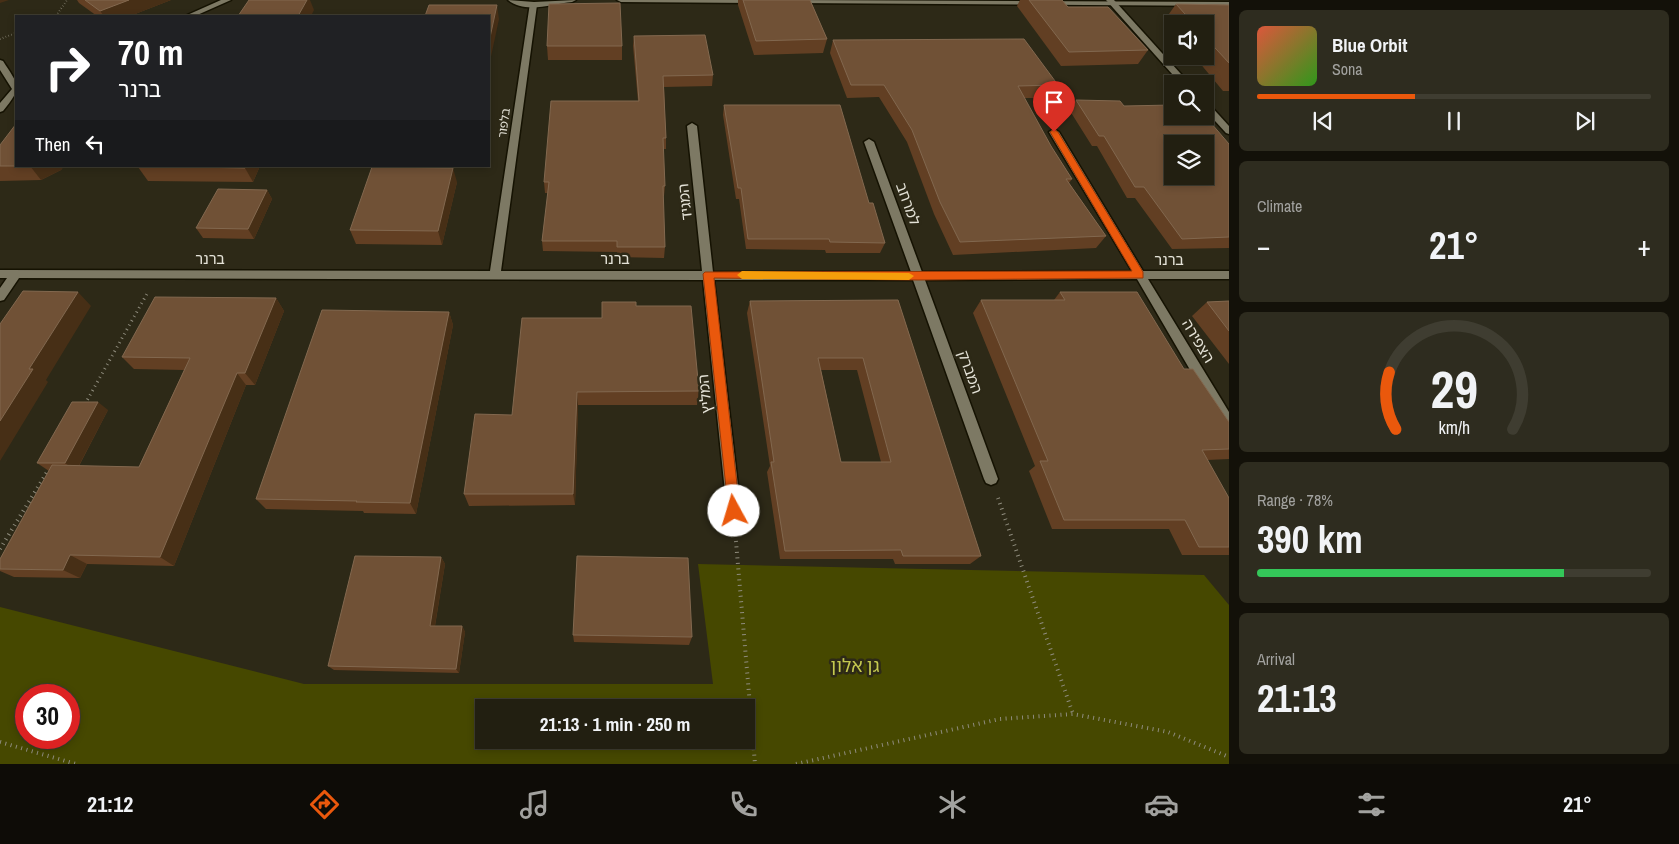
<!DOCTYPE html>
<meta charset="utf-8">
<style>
body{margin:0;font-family:"Archivo Narrow","Noto Sans Hebrew",sans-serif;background:#2e2c1f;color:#f1f3f6;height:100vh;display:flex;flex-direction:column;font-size:19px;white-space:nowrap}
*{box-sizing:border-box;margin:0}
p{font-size:16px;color:#a2a29f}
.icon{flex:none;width:28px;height:28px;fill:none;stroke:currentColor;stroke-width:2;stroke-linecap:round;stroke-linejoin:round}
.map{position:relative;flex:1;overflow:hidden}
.side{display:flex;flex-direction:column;gap:10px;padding:10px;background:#131109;width:450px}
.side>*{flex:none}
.banner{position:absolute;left:15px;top:15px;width:475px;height:152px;border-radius:0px;box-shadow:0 2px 8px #0003,0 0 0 1px #3f3d31;background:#202124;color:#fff;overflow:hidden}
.buttons{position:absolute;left:1164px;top:15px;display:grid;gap:10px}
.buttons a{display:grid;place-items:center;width:50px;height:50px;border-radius:0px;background:#221f11;box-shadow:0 2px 8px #0003,0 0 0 1px #3f3d31;font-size:25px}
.speed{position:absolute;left:15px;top:684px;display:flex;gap:10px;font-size:25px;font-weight:700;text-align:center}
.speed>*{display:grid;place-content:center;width:65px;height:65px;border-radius:50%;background:#221f11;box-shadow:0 2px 8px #0003,0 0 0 1px #3f3d31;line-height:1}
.speed .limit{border:8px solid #d22;background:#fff;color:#111}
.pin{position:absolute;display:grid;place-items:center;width:42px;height:42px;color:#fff;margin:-51px -21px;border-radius:50% 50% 50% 0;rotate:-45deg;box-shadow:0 0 5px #0007}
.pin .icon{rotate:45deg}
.me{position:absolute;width:55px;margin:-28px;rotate:354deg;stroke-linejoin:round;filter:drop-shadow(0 0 4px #0008)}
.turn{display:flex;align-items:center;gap:18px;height:105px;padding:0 20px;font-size:22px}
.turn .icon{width:65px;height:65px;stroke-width:2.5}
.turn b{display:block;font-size:35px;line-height:42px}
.then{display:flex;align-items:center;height:48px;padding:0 20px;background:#0003;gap:10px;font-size:19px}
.big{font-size:38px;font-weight:800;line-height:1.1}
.side .tile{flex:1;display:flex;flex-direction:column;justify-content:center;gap:8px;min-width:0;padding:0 18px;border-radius:8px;background:#2e2c1f}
.side .dial{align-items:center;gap:0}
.dial svg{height:130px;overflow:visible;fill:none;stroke:#3f3d31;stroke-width:7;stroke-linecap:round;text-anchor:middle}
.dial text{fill:#f1f3f6;stroke:none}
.song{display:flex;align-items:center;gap:15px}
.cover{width:60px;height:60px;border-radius:8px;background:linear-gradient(135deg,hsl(10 70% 55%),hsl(110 70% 35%))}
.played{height:5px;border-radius:2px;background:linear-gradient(90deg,#ea580c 40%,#3f3d31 40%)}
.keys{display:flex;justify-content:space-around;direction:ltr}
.heat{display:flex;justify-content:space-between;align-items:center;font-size:28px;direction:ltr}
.charge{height:8px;border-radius:4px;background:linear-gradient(90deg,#34c759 78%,#3f3d31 0)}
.trip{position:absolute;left:475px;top:699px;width:280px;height:50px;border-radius:0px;background:#221f11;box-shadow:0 2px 8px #0003,0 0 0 1px #3f3d31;font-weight:800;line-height:50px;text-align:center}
.dock{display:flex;height:80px;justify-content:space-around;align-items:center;background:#0e0c07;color:#a2a29f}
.dock .icon{width:35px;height:35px}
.dock .current{color:#ea580c}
.dock b{font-size:22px;color:#f1f3f6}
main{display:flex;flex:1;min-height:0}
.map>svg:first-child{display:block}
</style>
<main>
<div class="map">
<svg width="1229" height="764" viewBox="0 0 1229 764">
<rect width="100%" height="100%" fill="#2d2917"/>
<!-- green -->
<path fill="#464800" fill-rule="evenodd" d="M698,564L1204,575L1229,605V764H0V607L304,684H713ZM26,695H69V738H26ZM484,708H746V740H484Z"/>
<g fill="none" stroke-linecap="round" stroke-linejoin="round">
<!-- minor casing -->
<g stroke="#151202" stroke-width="3">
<g id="minor">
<path d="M221,0H231L195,16H185Z"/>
<path d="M1106,0H1114L1190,84H1181Z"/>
<path d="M530,3L537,5L501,271H702L687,126L692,123L697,126L713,272H911L864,142L869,139L874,142L922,272L1132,271L1049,132L1054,129L1059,132L1143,271H1229V279H1148L1229,412V430L1224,428L1137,279L925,280L998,479L996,483L991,485L986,483L984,479L913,280H714L741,511L739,516L734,518L729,516L727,511L703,280L19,278L4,300L0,301V288L7,278H0V270L490,271Z"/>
<path d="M0,60L3,61C19,86 23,87 3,111L0,112V103L12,89L0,70Z"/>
<path d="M1205,102L1208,103L1229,126V134L1226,133L1205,110Z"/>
</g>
</g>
<!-- tertiary casing -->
<g stroke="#151202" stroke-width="3">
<g id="tertiary">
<path d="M508,0L534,2L576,0L572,2C552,4 525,14 508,0Z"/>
<path d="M617,0H756L757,1L753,3L621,2Z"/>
<path d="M790,0L1229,2V6L793,3Z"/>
</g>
</g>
<!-- path-far2 -->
<g stroke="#8f8c7d" stroke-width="2" stroke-dasharray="0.5 2.5" stroke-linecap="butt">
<path d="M56,16L67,0"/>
<path d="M0,39L16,33"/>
</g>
<!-- path-far1 -->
<path stroke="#8f8c7d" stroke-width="3" stroke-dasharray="1 4" stroke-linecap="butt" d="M85,404L148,292"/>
<!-- path -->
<g stroke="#8f8c7d" stroke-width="4" stroke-dasharray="1 4.5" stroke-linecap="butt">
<path d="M998,498L1073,714"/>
<path d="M735,530L755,764"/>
<path d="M0,549L49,469"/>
<path d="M0,742L76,764"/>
<path d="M796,764L1000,719L1073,714L1168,732L1229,757"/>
</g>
<!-- minor -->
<use href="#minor" fill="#7d7964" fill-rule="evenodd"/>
<!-- tertiary -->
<use href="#tertiary" fill="#7d7964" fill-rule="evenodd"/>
</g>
<!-- wall -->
<g fill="#623f23" fill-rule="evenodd">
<path d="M77,0H171L130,16H97L79,3Z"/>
<path d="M738,0H810L827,39L823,53L754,55L738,5Z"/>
<path d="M1020,0H1029L1068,7L1148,50L1138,64L1061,66L1017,6Z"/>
<path d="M1176,4L1229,5V91H1223L1194,56H1205V24H1172V31L1164,21Z"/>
<path d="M634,36L713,75L712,86L664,87L666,138V149H663L665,186L664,196H663L665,247L664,258L617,257V252L543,251L542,241L548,193H545L544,182L638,101L633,46Z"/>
<path d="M833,40L1058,85L1051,98H1024L1051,146L1072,179L1069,183L1106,236L1096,248L953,255L934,214L907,142L879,97L847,98L830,53Z"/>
<path d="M547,46H622V60H548Z"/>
<path d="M1076,100L1124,106L1229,144V248L1172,249L1135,198H1127L1097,146H1092L1070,111Z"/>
<path d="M724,105L869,203L885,243L880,253H826L825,250L746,249L739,199H736L723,115Z"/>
<path d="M0,145L16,166H64L61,170L41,180L0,181Z"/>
<path d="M260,166L253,182L148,181L138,167Z"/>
<path d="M457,182L442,245L356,244L350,230Z"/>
<path d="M267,190L272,199L254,239L203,238L196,228Z"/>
<path d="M1060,292L1184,369L1229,422V459L1207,460L1229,498V555H1182L1169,529H1052L1029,471L1035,466L973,313L981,300H1054Z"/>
<path d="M276,298L284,311L255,385H246L174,566L87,564L80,578L14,577L0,571V559L49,471L37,463L108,410L79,466L139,467L184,370L134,369L122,357Z"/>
<path d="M898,300L981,556L970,564H895L893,559H780L767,472L770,466L747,313L750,301ZM821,370H857L881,462H841Z"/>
<path d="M1229,301V364L1192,316L1207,302Z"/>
<path d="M636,306L699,391L697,405H578L575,505L469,506L464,494L512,415L602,318Z"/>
<path d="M449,312L453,325L416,514L364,513L363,511L266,509L256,499Z"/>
<path d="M441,557L445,564L435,626H462L465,632L459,673L334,670L328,666Z"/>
<path d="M573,635L692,637L689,645L574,642Z"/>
</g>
<!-- shaded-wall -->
<g fill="#472f16">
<path d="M0,0H9L0,3Z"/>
<path d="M129,0H171L130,16H104L100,11Z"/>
<path d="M307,0H310L314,10L311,16H298Z"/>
<path d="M497,5L499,19L489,66V42Z"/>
<path d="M30,166H64L61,170L41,180Z"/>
<path d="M246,166H260L253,182L245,168Z"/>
<path d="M453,168L457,182L442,245L438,231Z"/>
<path d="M267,190L272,199L254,239L248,229Z"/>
<path d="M78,292L91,306L46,380L48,382L0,461V421L29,369Z"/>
<path d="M276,298L284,311L255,385L245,373Z"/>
<path d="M449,312L453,325L416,514L410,503Z"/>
<path d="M237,373L246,385L174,566L160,557Z"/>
<path d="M577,392L578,405L575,505L573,494Z"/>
<path d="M98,402L108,410L76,471L65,463Z"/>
<path d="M70,555L87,564L80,578L63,570Z"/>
<path d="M441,557L445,564L434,631L430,626Z"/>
<path d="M462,626L465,632L459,673L456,669Z"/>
</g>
<!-- building -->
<g fill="#705136" stroke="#82684f" fill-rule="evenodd">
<path d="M85,0H129L100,11Z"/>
<path d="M249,0H307L298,16H238Z"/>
<path d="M743,0H810L827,39L756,41Z"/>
<path d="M1029,0H1062L1068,7H1108L1148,50L1069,52Z"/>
<path d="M620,3L622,46H547L549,4Z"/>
<path d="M1176,4L1229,5V63L1205,37V24H1194Z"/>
<path d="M429,5H497L489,42V16H425Z"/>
<path d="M705,35L713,75L663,76L666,138H663L665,186H663L665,247H617V241H542L549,182H544L551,101H639L634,36Z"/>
<path d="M1024,39L1058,85L1018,86L1051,146L1072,179H1066L1106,236L960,242L940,202L912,130L884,85H851L833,40Z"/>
<path d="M1076,100L1120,101L1124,106L1172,105V116H1205L1229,144V237L1182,239L1144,187H1135L1104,136H1099ZM1172,144H1205V176H1172Z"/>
<path d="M724,105H840L869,203H873L885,243L830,242L829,239H748L741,188H738Z"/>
<path d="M16,124V166H0V145Z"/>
<path d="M138,166H246L245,168Z"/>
<path d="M372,167L453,168L438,231L350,230Z"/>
<path d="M218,189L267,190L248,229L196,228Z"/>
<path d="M23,291L78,292L29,369H33L0,421V324Z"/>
<path d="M1060,292H1137L1184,369H1193L1229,422V449L1202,450L1229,498V547H1199L1185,520H1064L1040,461H1048L981,300H1065Z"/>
<path d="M155,297L276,298L245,373H237L160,557L70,555L63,570L0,569V559L52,465L139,467L190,358L122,357Z"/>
<path d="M898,300L981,556H903L901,550L785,551L771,462H774L750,301ZM818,358H863L891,462H841Z"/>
<path d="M1229,301V331L1207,302Z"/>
<path d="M602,302H636V306H691L699,391L577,392L573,494H464L475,414L512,415L522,318H602Z"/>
<path d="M322,310L449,312L410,503L356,502L357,501L256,499Z"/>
<path d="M72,402H98L65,463H37Z"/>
<path d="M355,556L441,557L430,626H462L456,669L328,666Z"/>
<path d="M577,556L688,558L692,637L573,635Z"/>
</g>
<!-- route -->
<path fill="#ea580c" stroke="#983908" d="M1054,129L1058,132L1143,272V278L918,280L714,278L740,511L738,515L734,517L729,515L703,274L705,272L1132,271L1050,132Z"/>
<!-- slow -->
<path fill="#f59e0b" d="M742,271L909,273L914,276L909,280L742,279L737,275Z"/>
<g text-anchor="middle" stroke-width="5" stroke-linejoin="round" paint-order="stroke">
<!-- far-street labels -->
<g font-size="12" fill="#e4e2d7" stroke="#2d2917">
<text transform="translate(504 123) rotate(-82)" y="4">בלפור</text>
</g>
<!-- street labels -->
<g font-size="15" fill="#e4e2d7" stroke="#2d2917">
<text transform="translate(685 202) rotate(-96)" y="5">המגיד</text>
<text transform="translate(908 204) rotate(70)" y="5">למרחב</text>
<text x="210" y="264">ברנר</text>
<text x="615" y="264">ברנר</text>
<text x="1169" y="265">ברנר</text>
<text transform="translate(1198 341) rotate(59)" y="5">הצפירה</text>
<text transform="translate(970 372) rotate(70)" y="5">המברק</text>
<text transform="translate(705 394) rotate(-96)" y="5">המליץ</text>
</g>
<!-- near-park labels -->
<g font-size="18" fill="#c5c94f" stroke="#2d2917">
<text x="855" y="672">גן אלון</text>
</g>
</g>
</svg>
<div class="buttons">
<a><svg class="icon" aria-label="sound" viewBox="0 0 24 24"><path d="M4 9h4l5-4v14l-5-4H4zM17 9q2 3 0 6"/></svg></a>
<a><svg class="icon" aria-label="search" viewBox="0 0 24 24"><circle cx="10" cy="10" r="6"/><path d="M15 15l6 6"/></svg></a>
<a><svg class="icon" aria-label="layers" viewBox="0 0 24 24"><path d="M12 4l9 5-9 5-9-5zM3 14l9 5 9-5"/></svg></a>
</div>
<div class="speed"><div class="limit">30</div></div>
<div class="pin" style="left:1054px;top:132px;background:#d93025"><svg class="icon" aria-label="arrive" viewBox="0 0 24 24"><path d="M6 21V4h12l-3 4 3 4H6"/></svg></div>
<svg class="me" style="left:734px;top:511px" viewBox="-20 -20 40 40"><circle r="19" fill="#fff"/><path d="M0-13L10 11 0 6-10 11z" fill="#ea580c"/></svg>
<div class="trip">21:13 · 1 min · 250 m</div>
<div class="banner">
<div class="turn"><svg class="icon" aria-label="right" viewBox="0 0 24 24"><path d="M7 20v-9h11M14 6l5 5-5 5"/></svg><div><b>70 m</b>ברנר</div></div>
<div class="then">Then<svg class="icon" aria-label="left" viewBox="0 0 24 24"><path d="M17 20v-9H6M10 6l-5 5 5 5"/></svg></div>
</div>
</div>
<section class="side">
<div class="tile">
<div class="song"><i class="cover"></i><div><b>Blue Orbit</b><p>Sona</p></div></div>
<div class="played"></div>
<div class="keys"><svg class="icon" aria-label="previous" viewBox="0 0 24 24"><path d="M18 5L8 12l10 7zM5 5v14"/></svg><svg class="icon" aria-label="pause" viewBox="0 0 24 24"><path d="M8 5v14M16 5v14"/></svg><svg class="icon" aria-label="next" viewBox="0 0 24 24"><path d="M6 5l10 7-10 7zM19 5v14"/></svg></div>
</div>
<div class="tile"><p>Climate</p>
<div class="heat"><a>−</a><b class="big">21°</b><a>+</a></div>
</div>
<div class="tile dial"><svg viewBox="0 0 100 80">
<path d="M14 69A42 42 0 1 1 86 69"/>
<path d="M14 69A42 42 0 0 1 10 34" stroke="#ea580c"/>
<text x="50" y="56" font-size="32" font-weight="700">29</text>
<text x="50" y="72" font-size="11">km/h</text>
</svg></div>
<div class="tile"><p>Range · 78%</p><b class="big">390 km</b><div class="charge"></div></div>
<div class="tile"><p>Arrival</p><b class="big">21:13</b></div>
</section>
</main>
<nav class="dock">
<b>21:12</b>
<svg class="icon current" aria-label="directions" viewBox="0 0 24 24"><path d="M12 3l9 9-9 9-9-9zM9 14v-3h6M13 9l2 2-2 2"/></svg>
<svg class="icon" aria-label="music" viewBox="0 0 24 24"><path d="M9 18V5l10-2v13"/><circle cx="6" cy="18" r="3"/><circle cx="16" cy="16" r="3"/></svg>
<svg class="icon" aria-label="phone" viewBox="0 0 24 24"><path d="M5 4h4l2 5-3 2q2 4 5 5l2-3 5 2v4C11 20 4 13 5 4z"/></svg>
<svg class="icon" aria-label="climate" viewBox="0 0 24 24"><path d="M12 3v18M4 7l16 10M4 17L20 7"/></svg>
<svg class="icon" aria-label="car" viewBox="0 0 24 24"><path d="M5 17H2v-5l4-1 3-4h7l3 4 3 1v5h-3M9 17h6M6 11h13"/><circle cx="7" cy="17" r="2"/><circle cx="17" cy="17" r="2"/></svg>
<svg class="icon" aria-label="filters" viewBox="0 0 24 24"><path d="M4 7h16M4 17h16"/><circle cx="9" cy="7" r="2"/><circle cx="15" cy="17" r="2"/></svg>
<b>21°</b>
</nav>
